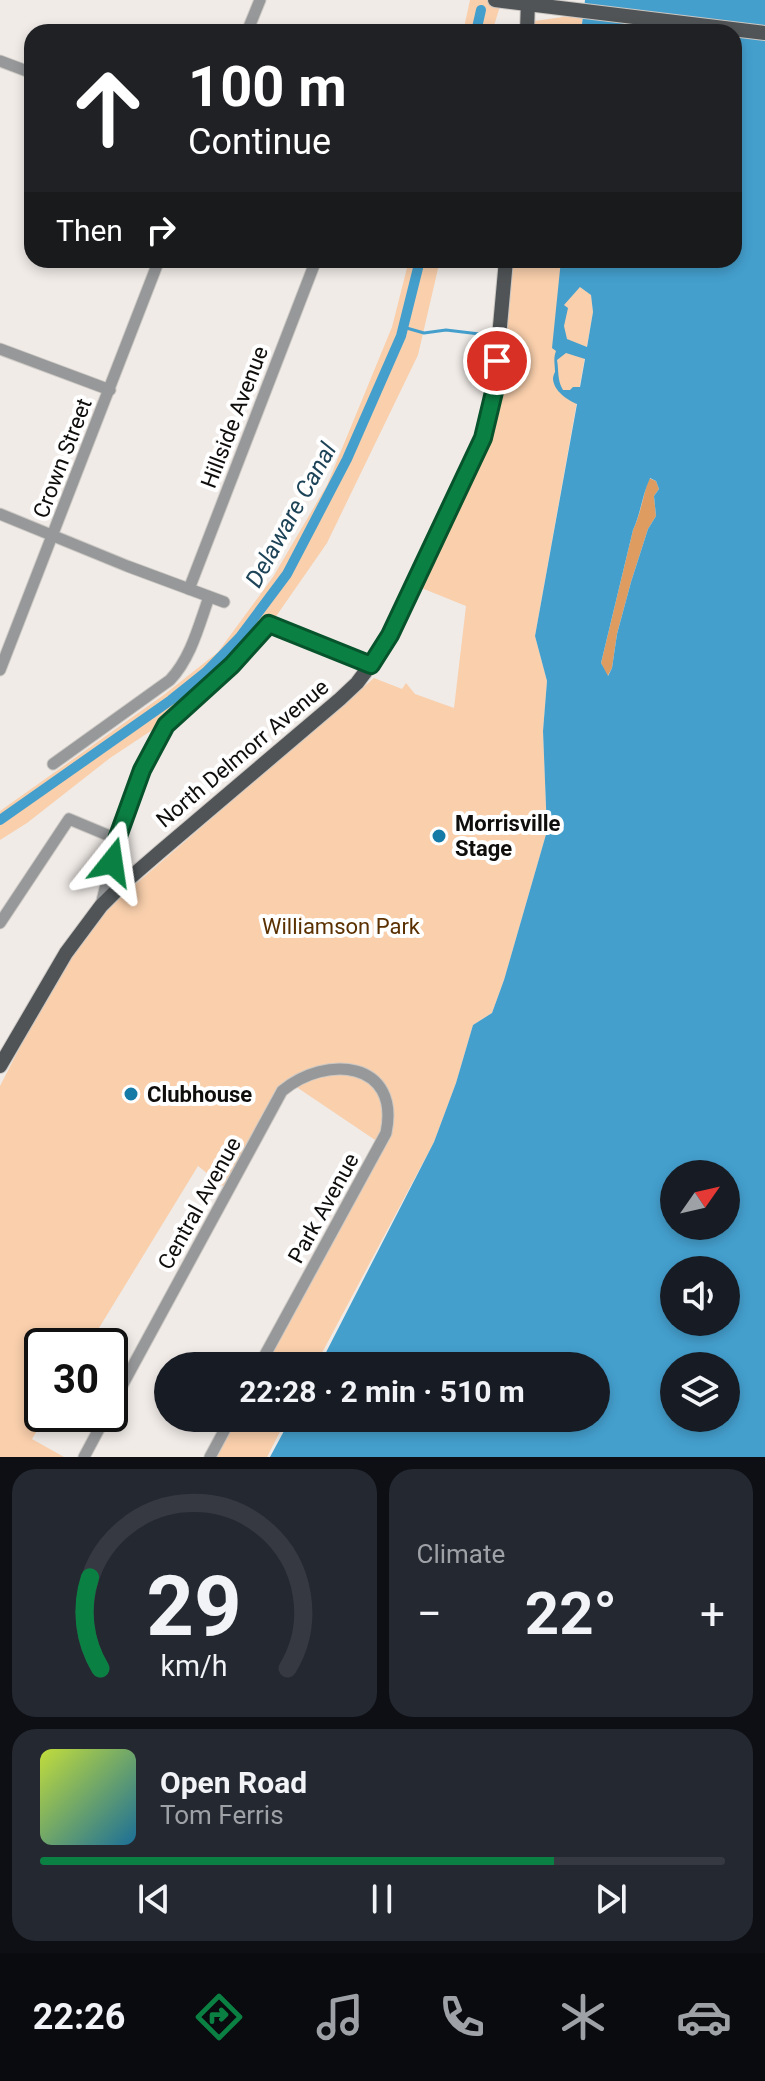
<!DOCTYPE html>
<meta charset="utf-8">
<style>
body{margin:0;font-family:Roboto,sans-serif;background:#242831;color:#f1f3f6;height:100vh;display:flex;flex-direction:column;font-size:30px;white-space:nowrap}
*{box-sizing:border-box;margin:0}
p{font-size:26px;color:#9ea1a6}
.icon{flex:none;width:44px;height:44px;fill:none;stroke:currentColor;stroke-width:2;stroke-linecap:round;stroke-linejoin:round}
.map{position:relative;height:1457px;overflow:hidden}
.side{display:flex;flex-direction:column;gap:12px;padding:12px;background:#0d0f14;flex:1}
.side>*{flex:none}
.guide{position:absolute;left:24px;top:24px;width:718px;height:244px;border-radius:24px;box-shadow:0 4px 12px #0003;background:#202124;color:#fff;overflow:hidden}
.needle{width:52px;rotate:56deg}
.fabs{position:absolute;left:660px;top:1160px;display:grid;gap:16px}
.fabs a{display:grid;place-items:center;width:80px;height:80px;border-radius:50%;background:#171b24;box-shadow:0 4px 12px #0003;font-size:40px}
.speed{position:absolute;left:24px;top:1328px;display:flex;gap:16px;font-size:40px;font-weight:700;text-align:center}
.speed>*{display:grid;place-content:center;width:104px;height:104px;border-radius:50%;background:#171b24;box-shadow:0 4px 12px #0003;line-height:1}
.speed .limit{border:4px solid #111;border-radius:12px;background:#fff;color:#111}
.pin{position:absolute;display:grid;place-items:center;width:68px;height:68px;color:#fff;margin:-34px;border:4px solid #fff;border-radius:50%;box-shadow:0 2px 8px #0007}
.me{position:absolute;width:88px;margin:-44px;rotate:15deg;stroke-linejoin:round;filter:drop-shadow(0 0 6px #0008)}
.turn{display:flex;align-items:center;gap:28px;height:168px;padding:0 32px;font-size:36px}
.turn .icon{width:104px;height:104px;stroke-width:2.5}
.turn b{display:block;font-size:56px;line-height:68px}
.then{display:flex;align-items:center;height:76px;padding:0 32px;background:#0003;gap:16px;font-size:30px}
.big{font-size:60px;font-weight:700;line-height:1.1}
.side .widget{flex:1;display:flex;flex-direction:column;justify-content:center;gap:12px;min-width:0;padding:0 28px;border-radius:24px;background:#242831}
.side .dial{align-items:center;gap:0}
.dial svg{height:208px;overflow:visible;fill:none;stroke:#363941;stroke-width:7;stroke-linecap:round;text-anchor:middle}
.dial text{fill:#f1f3f6;stroke:none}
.song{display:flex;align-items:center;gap:24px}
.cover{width:96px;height:96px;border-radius:12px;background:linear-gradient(135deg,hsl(70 70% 55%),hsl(200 70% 35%))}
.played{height:8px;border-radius:4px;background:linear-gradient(90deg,#0b8043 75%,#363941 75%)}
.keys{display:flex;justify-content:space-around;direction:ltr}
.heat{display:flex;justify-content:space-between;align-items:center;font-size:44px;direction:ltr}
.side .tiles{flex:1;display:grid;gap:12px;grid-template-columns:1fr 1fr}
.widget:last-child{grid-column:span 2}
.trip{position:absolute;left:154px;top:1352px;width:456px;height:80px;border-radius:40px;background:#171b24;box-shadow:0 4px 12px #0003;font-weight:700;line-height:80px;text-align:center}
.dock{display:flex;height:128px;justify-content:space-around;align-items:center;background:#090b0e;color:#9ea1a6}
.dock .icon{width:56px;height:56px}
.dock .active{color:#0b8043}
.dock b{font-size:36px;color:#f1f3f6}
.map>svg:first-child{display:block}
</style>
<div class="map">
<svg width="765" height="1457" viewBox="0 0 765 1457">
<rect width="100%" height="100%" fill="#f0ebe7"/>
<!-- green -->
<g fill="#f9cfac">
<path d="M470,0H502L492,32H463Z"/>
<path d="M583,14L581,32H527L528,22Z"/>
<path d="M409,260H440L418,355L327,543L261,638L199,699L110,758L27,823L0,840V811L165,694L218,652L273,577L327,485L392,327Z"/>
<path d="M506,260H585L589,274L593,312L535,636L547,681L543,731L547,831L504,980L492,1013L473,1025L456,1083L434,1142L315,1366H261L381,1144L292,1084L228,1190L198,1166L88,1346H42V1414H47L32,1439L64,1457H0V1086L78,934L374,678L402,689L406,683L415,694L454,708L466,606L414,585L478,448L499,344Z"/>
<path d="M233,1418H287L267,1457H212Z"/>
</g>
<!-- forest -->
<path fill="#de9c60" d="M649,478L656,481L659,489L654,496L656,516L648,529L631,582L617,634L612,668L607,677L601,663L633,530C641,513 643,495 649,478Z"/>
<!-- water -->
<path fill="#449fcd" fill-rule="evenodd" d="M585,0H765V1457H270L291,1418H596V1366H319L434,1142L456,1083L473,1025L492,1013L504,980L547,831L543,731L547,681L535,636L577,404C567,400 554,391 553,379C553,376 554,374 555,372C555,364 553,359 556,351L552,348L561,260H734V32H581ZM580,287L591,295L593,312L587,347L567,339L564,326L568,308L564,305ZM566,353L585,359L580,387H573L570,390H563C557,380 559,371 557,360ZM650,478L656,481L659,489L654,496L656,516L648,529L631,582L617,634L612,668L608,676L601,663L633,530C641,513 642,495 650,478ZM674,1174H726V1226H674ZM674,1270H726V1322H674ZM674,1366H726V1418H674Z"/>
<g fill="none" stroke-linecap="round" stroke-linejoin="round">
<!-- stream -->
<path stroke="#449fcd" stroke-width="3" d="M403,327L424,333L446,330L488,335"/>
<!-- canal -->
<g stroke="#449fcd" stroke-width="10">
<path d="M476,32L481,10"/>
<path d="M0,820L171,700L206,672L240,637L287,574L347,459L401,336L420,260"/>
</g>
<!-- minor casing -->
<g stroke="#ccc8c4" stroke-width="13">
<g id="minor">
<path d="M247,32L260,0"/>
<path d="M0,61L32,73"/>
<path d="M0,349L110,390"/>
<path d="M0,514L127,566L224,602"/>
<path d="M189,589L316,260"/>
<path d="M0,670L159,260"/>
<path d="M53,764L170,680C191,658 199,625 209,597"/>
<path d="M101,905L117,839L142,770L166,725L232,665L269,624L371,665"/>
<path d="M0,923L69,819L117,839"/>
<path d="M110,1408L282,1091C326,1054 401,1061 386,1133L259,1366"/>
<path d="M84,1457L107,1414"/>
<path d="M210,1457L231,1418"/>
</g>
</g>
<!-- major casing -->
<g stroke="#ccc8c4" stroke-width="16">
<g id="major">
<path d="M495,0L765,33"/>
<path d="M527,32L528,0"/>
<path d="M0,1066L66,953L101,906L124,883L161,851L340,699L357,683L381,651L483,438L494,392L506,260"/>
</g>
</g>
<!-- minor -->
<use href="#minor" stroke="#969899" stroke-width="11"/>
<!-- major -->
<use href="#major" stroke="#505456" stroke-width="14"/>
</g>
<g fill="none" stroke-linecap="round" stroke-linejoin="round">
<!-- route casing -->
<g stroke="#07532c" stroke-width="20">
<path id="route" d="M112,862L117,839L142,770L166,725L232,665L269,624L371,665L390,635L483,438L494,392L497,361"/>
</g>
<!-- route -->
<use href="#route" stroke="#0b8043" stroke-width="14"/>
</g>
<!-- markers -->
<g fill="#157aa5" stroke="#fff" stroke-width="3">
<circle cx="439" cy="836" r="8"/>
<circle cx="131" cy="1094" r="8"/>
</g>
<g text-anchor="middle" stroke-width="8" stroke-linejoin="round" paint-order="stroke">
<!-- street labels -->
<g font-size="22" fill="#0f0e0c" stroke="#fff">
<text transform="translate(234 417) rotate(-69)" y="8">Hillside Avenue</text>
<text transform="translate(62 458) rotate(-69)" y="8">Crown Street</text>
<text transform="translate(242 753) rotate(-40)" y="8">North Delmorr Avenue</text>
<text transform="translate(199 1203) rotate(-61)" y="8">Central Avenue</text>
<text transform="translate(323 1208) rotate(-61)" y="8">Park Avenue</text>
</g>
<!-- poi labels -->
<g font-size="22" font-weight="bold" fill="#0f0e0c" stroke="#fff" text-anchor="start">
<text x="455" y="831">Morrisville<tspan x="455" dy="25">Stage</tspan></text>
<text x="147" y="1102">Clubhouse</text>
</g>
<!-- park labels -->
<g font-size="22" fill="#5b3000" stroke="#fff">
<text x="341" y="934">Williamson Park</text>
</g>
<!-- water labels -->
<g font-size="24" font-style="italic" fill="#1c4357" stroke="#fff">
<text transform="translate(291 515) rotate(-61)" y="8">Delaware Canal</text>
</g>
</g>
</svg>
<div class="fabs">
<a><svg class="needle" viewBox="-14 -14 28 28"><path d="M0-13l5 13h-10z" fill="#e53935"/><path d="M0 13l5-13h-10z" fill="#9ea1a6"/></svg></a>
<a><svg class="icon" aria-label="sound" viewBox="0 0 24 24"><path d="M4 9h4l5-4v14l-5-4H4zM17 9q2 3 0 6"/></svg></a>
<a><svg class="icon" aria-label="layers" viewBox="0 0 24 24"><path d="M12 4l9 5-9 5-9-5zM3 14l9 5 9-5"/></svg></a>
</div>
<div class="speed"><div class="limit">30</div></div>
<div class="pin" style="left:497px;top:361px;background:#d93025"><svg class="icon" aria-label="arrive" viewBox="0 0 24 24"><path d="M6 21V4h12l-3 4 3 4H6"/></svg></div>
<svg class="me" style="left:112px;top:862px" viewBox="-20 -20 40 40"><path d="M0-17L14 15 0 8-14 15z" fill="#0b8043" stroke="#fff" stroke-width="4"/></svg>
<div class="trip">22:28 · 2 min · 510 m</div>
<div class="guide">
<div class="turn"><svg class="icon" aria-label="ahead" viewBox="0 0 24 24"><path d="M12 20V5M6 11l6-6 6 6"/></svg><div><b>100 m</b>Continue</div></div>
<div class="then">Then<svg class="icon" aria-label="right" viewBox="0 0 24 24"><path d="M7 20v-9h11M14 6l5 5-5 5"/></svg></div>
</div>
</div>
<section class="side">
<div class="tiles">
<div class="widget dial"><svg viewBox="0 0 100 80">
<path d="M14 69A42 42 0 1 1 86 69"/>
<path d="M14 69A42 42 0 0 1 10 34" stroke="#0b8043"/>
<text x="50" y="56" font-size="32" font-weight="700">29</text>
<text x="50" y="72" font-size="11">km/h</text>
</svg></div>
<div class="widget"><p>Climate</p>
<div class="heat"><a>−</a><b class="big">22°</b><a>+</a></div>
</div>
<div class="widget">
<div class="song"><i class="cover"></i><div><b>Open Road</b><p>Tom Ferris</p></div></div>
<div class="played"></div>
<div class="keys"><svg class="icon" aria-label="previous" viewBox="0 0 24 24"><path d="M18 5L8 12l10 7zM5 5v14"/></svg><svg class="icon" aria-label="pause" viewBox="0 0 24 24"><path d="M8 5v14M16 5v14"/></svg><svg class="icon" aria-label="next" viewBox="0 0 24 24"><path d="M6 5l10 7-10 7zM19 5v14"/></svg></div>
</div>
</div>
</section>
<nav class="dock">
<b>22:26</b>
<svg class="icon active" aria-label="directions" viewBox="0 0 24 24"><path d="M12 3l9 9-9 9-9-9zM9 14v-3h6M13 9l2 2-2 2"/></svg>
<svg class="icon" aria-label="music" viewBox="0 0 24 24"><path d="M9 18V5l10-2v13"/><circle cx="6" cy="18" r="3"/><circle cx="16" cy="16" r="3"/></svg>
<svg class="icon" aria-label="phone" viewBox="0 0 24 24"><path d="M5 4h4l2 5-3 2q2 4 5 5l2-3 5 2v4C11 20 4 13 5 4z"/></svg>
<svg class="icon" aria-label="climate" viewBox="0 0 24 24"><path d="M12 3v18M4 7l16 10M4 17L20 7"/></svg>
<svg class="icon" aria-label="car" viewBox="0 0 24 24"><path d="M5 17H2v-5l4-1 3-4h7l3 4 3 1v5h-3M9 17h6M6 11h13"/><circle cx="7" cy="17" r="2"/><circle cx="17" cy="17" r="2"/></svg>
</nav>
